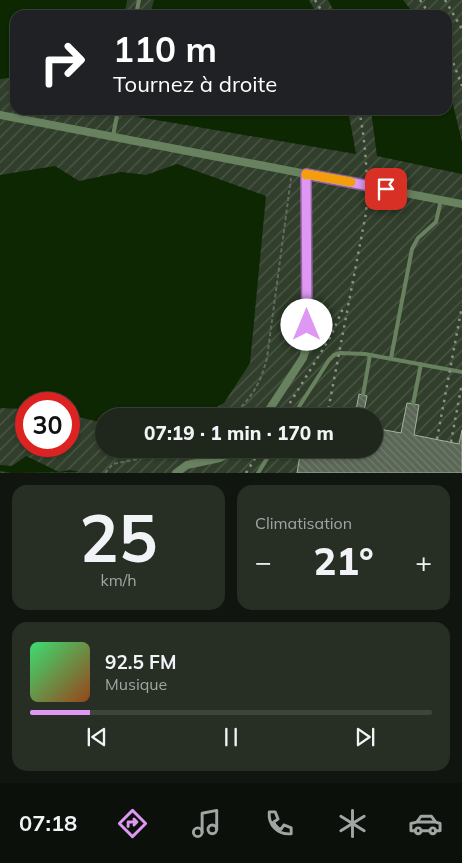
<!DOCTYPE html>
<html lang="fr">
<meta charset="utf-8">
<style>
body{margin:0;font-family:Mulish,sans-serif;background:#272f25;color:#f1f3f6;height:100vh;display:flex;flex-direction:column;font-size:19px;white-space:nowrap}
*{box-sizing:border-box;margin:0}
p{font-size:16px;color:#a1a5a3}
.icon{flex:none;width:28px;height:28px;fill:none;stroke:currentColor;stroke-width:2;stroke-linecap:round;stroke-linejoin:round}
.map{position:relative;height:473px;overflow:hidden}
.sheet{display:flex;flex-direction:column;gap:12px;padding:12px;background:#11150f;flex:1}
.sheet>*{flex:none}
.top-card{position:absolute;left:10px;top:10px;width:442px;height:105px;border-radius:15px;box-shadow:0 1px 4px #0004,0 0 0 1px #3c443b;background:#202124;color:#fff;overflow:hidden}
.speed{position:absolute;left:15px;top:392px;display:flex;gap:10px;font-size:25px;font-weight:700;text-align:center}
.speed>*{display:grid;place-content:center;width:65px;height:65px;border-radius:50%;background:#1f271c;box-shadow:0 1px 4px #0004,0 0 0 1px #3c443b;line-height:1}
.speed .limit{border:8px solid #d22;background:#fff;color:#111}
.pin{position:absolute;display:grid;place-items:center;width:42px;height:42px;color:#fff;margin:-21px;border-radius:10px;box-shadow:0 2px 8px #0006}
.me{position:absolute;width:55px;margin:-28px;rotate:0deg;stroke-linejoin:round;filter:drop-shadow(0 0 4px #0008)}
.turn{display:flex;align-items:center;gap:18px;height:105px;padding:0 20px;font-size:22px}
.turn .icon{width:65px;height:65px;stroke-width:2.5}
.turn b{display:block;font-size:35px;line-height:42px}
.big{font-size:38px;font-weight:800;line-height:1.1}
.sheet .widget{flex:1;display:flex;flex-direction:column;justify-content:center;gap:8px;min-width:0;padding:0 18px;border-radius:15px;background:#272f25}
.sheet .dial{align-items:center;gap:0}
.dial b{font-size:65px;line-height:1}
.song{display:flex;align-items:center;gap:15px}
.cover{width:60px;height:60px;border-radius:8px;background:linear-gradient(135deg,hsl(140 70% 55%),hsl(20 70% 35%))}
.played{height:5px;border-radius:2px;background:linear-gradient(90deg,#de98f3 15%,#3c443b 15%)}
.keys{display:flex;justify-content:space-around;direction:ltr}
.heat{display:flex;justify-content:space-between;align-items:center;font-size:28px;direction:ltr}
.sheet .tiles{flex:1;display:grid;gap:12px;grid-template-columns:1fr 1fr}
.widget:last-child{grid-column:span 2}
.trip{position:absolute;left:95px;top:408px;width:288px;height:50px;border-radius:25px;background:#1f271c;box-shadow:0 1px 4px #0004,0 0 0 1px #3c443b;font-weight:800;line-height:50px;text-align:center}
.tabs{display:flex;height:80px;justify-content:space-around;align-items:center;background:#0c100b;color:#a1a5a3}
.tabs .icon{width:35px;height:35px}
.tabs .on{color:#de98f3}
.tabs b{font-size:22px;color:#f1f3f6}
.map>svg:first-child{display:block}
</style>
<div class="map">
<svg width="462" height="473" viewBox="0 0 462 473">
<defs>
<pattern id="industrial-furrows" width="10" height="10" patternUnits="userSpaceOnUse" patternTransform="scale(1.25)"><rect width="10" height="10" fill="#303e2b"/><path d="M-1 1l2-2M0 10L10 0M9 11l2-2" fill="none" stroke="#4e5a49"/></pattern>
<pattern id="building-back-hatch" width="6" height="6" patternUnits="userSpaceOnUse" patternTransform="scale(1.25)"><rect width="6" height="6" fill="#5a6656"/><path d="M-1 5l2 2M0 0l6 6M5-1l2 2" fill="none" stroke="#727c6e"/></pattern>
</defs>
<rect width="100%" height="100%" fill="#293426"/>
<!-- industrial -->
<path fill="url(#industrial-furrows)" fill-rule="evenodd" d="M0,0H462V473H0ZM15,15H448V110H15ZM26,404H69V446H26ZM104,416H374V449H104Z"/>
<!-- water -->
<g fill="#0c2702">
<path d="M0,0H127V1L124,15H15V77L0,79Z"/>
<path d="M154,0H309L317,15H150Z"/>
<path d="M328,0H403L415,15H336Z"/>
<path d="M448,84L462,142V174L377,156L371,110H448Z"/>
<path d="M138,110H348L356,154L139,117Z"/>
<path d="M177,164L266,196L250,363L224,403L204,414L194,416H104V423L69,415V404H26V409L0,408V175L55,166L79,181L121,172L146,175Z"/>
<path d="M26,456L59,472L69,470L80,472L12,473L0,471V465L12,466Z"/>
</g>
<!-- building -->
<g fill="url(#building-back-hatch)" stroke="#a3b19f">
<path d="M359,394L367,396L363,416H355Z"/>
<path d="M407,403L419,405L414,435L459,444L462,430V473H297L301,449L312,450L313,449H374V428L401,433Z"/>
</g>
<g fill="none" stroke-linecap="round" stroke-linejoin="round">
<!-- path -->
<g stroke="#616b5e" stroke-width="2" stroke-dasharray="4 2.5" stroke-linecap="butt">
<path d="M232,416C252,397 260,385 267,358L291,178"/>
<path d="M105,473L113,464L158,455L175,449"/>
</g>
<!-- service -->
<g stroke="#68825f" stroke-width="4">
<path d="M136,15L139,0"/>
<path d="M113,136L118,110"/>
<path d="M391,358L412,249L418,238L436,222L441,200"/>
<path d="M363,395L370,355"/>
<path d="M413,404L421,364"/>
<path d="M293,416L329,360L334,355L340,353L365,354L462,372"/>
<path d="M258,473L273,449"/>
</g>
<!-- minor -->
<g stroke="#68825f" stroke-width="8">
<path d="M0,115L462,204"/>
<path d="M265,416L303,358L306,348V173"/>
<path d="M176,473L187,465L220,458L239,449"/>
</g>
<!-- rail -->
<g stroke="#899287" stroke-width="2.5" stroke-dasharray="2.5 5" stroke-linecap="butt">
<path d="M315,0L324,15"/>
<path d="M420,0L430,15"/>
<path d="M445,0L462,29"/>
<path d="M448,49L462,86"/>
<path d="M282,416L331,336L344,306"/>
<path d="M327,416L366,213C368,178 366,144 359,110"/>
<path d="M437,439L462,306"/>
<path d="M451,442L462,383"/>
<path d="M246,473L261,449"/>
</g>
</g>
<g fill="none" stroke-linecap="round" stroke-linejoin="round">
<!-- route casing -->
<g stroke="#90639e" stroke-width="12">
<path id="route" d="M307,325L306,174L386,189"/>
</g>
<!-- route -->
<use href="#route" stroke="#de98f3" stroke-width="9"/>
<!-- slow -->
<path stroke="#f59e0b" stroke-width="9" d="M306,175V174L351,182"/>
</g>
</svg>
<div class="speed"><div class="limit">30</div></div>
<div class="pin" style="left:386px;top:189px;background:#d93025"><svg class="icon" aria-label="arrive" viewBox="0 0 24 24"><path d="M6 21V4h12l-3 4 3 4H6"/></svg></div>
<svg class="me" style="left:307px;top:325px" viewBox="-20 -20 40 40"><circle r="19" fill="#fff"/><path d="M0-13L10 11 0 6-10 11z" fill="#de98f3"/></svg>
<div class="trip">07:19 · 1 min · 170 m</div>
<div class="top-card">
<div class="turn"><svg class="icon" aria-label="right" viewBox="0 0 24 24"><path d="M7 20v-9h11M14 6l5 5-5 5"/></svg><div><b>110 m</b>Tournez à droite</div></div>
</div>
</div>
<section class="sheet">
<div class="tiles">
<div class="widget dial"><b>25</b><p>km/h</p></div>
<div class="widget"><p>Climatisation</p>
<div class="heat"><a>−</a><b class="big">21°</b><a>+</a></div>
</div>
<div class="widget">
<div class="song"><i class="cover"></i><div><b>92.5 FM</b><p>Musique</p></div></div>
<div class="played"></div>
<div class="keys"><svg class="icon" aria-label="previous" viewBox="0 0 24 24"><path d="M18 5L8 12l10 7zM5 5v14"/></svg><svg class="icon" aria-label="pause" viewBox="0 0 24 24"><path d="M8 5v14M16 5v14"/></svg><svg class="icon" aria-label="next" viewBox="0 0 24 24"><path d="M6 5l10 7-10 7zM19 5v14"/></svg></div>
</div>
</div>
</section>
<nav class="tabs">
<b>07:18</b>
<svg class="icon on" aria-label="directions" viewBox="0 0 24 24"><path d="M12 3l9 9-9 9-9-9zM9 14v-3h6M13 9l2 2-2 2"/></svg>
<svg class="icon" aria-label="music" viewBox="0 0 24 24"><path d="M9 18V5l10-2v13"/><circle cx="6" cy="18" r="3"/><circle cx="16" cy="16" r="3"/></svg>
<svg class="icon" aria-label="phone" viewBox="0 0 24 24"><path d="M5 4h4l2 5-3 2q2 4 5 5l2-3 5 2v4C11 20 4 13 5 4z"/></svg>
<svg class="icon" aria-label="climate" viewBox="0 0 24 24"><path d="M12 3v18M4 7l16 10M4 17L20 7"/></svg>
<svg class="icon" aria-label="car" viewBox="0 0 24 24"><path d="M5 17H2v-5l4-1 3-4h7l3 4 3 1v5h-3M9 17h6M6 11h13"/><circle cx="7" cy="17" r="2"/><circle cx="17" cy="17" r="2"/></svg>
</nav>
